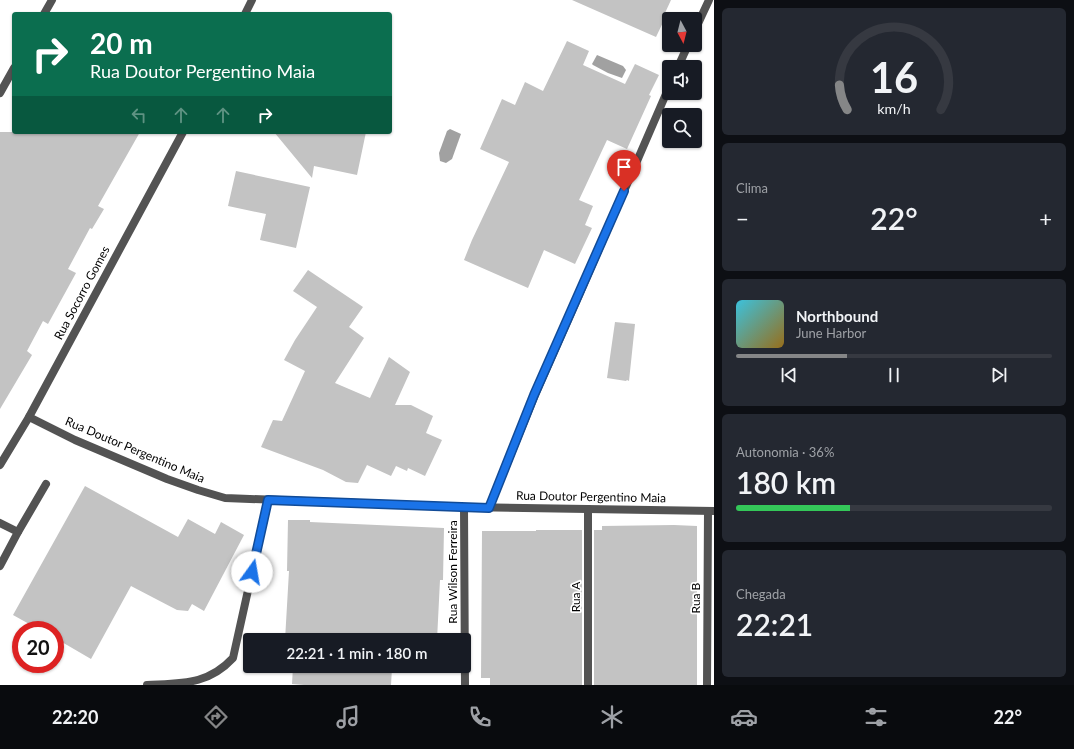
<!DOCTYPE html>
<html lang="pt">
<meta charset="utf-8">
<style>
body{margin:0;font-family:Lato,sans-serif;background:#242831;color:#f1f3f6;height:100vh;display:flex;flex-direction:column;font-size:15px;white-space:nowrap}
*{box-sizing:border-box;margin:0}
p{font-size:13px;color:#9ea1a6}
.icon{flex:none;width:22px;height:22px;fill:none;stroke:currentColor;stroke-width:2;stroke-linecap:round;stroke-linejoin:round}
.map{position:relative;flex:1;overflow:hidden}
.drawer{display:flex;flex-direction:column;gap:8px;padding:8px;background:#0d0f14;width:360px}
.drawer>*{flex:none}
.guide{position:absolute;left:12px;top:12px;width:380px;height:122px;border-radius:4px;box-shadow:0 1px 3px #0004;background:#0b6e4f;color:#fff;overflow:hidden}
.needle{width:26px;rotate:173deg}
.controls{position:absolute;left:662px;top:12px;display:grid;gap:8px}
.controls a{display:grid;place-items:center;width:40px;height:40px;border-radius:4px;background:#171b24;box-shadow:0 1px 3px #0004;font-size:20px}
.speed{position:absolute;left:12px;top:621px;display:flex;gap:8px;font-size:20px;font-weight:700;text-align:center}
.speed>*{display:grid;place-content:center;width:52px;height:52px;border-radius:50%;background:#171b24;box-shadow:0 1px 3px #0004;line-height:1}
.speed .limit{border:6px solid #d22;background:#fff;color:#111}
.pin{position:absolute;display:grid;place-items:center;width:34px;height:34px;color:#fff;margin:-41px -17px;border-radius:50% 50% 50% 0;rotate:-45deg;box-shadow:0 0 4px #0007}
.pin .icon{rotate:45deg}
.me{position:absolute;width:44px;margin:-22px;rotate:13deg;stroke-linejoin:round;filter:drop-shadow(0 0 3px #0008)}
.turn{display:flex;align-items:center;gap:14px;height:84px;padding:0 12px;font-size:18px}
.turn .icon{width:52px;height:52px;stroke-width:2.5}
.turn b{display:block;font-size:28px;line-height:34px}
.lanes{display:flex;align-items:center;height:38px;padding:0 12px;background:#0003;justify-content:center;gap:20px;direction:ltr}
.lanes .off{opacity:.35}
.big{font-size:30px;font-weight:600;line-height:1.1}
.drawer .widget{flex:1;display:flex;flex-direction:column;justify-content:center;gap:6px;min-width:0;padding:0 14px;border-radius:6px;background:#242831}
.drawer .dial{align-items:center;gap:0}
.dial svg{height:104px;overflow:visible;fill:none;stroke:#363941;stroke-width:7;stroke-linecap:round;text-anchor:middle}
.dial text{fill:#f1f3f6;stroke:none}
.song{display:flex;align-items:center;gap:12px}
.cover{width:48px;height:48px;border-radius:6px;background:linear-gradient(135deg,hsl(190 70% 55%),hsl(40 70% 35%))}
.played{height:4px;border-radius:2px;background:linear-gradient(90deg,#858687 35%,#363941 35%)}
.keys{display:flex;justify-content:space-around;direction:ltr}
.heat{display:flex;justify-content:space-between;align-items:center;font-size:22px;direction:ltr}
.charge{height:6px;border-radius:3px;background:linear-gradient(90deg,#34c759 36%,#363941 0)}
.trip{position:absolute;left:243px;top:633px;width:228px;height:40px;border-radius:4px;background:#171b24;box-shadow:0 1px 3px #0004;font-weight:600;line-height:40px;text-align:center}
.tabs{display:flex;height:64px;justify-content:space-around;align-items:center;background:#090b0e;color:#9ea1a6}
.tabs .icon{width:28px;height:28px}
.tabs .active{color:#858687}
.tabs b{font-size:18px;color:#f1f3f6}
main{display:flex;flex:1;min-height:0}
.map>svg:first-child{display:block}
</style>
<main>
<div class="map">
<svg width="714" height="685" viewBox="0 0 714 685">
<rect width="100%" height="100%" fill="#fff"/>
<!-- water -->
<g fill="#a1a1a1">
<path d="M597,55L623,66L626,70L622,78L608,73L593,65L592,64Z"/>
<path d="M450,129L461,134L452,159L446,163L440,161L439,153L447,131Z"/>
</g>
<!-- building -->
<g fill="#c3c3c3">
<path d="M572,0H671L665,13L667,14L656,37Z"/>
<path d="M567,41L589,51L583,65L625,84L635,64L659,75L649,95L651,96L627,149L607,140L579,200L593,206L585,225L592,228L575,264L544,250L528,288L464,260L472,240L509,162L480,149L502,99L515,105L525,82L543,91Z"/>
<path d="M0,132H140L98,206L104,209L92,229L90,228L68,269L76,273L48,324L43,321L27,351L32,355L0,409Z"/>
<path d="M274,132H366L357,175L314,166L312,178Z"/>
<path d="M236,171L310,187L296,248L260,240L266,214L228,206Z"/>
<path d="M308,270L363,307L349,327L364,338L335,383L370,398L389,357L410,372L395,405H411L433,416L426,433L442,440L425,476L408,468L407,471L396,466L391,476L367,465L358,483L346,482L323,470L261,447L273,420L282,421L305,371L284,360L295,340L317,307L293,291Z"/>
<path d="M615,322L635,324L629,381L627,380L626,381L607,378Z"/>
<path d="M85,486L178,537L188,519L215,534L221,522L244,535L204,611L192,604L188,611L177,610L131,586L91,659L55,638V630H40L13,615Z"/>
<path d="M288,520H310V522L444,528L443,580H440L437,640H285L289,571H287Z"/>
<path d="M674,525L697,526V685H594V530H602V526Z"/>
<path d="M536,530H582V685H490V678H481L482,531H536Z"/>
<path d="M293,666H417V669L392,668L391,685H304L292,684Z"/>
</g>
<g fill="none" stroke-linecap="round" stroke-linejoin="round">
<!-- service -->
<g stroke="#535353" stroke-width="8">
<path d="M0,523L18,532"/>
<path d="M0,566L18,532L46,484"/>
<path d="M147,685C182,683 208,685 233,658L268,500"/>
</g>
<!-- minor -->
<g stroke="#535353" stroke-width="8">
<path d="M44,14L52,0"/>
<path d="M245,14L252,0"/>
<path d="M695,30L709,0"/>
<path d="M678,67L688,45"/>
<path d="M0,93L14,68"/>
<path d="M29,417L75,440L167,479L198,490L225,498L464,507L714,511"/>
<path d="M0,465L29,417L183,132"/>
<path d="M464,507L465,685"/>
<path d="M489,508L535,395L580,293L669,87"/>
<path d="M588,685V509"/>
<path d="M707,685L708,511"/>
</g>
</g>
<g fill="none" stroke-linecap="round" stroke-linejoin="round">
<!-- route casing -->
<g stroke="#114b97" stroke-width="10">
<path id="route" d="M252,572L268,500L489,508L534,395L624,191"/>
</g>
<!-- route -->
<use href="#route" stroke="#1a73e8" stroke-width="7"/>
</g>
<g text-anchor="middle" stroke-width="3.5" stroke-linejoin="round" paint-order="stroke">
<!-- street labels -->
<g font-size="12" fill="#000" stroke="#fff">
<text transform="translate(82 293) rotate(-62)" y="4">Rua Socorro Gomes</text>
<text transform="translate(135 450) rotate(23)" y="4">Rua Doutor Pergentino Maia</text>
<text transform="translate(591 497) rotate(1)" y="4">Rua Doutor Pergentino Maia</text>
<text transform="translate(453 572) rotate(-90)" y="4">Rua Wilson Ferreira</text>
<text transform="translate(576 597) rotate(-90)" y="4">Rua A</text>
<text transform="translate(696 598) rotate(-90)" y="4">Rua B</text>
</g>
</g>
</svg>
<div class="controls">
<a><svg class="needle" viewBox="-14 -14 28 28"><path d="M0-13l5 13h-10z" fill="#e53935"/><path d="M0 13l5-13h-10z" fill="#9ea1a6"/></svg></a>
<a><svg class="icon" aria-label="sound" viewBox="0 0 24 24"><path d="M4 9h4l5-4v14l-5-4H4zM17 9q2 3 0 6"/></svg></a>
<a><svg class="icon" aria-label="search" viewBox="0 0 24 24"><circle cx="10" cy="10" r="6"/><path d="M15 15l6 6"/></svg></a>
</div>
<div class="speed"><div class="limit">20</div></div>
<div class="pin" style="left:624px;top:191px;background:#d93025"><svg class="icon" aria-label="arrive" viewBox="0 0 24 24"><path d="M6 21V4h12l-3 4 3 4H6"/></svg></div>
<svg class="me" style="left:252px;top:572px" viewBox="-20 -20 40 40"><circle r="19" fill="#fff"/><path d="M0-13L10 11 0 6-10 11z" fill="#1a73e8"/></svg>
<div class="trip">22:21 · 1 min · 180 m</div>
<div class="guide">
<div class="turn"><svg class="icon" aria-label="right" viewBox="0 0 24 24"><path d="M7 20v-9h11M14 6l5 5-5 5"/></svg><div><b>20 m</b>Rua Doutor Pergentino Maia</div></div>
<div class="lanes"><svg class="icon off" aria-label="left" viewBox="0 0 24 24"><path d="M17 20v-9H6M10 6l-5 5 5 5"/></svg><svg class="icon off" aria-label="ahead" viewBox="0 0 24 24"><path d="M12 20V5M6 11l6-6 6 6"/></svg><svg class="icon off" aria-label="ahead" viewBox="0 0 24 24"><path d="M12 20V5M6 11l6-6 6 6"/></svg><svg class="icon" aria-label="right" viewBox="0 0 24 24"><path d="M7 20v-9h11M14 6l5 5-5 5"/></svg></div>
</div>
</div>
<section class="drawer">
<div class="widget dial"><svg viewBox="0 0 100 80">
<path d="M14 69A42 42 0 1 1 86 69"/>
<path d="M14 69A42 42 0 0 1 8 50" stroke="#858687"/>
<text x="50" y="56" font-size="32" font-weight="700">16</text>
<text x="50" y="72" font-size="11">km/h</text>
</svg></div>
<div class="widget"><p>Clima</p>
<div class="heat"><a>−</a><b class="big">22°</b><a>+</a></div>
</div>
<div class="widget">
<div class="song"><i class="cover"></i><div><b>Northbound</b><p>June Harbor</p></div></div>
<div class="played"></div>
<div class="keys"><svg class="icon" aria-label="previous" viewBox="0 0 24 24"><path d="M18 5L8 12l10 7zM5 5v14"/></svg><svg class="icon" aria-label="pause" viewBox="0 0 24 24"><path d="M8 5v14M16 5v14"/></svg><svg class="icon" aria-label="next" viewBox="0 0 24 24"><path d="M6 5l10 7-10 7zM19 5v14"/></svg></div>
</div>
<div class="widget"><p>Autonomia · 36%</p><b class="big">180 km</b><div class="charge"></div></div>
<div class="widget"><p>Chegada</p><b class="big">22:21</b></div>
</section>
</main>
<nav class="tabs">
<b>22:20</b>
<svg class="icon active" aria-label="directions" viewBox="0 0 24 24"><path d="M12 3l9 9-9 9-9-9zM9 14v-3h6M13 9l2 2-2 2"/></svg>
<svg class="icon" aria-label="music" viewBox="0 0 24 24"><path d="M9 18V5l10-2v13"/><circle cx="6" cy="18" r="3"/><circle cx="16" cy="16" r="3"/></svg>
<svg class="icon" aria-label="phone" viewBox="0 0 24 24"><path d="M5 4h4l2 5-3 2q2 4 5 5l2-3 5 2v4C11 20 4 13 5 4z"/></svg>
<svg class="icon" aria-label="climate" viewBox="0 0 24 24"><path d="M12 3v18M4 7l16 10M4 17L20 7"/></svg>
<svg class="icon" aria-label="car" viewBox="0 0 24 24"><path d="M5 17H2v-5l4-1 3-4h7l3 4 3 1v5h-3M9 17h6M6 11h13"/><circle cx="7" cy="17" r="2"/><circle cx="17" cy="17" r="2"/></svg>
<svg class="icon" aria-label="filters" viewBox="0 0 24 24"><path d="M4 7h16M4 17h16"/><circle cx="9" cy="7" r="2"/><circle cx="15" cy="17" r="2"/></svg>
<b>22°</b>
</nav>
